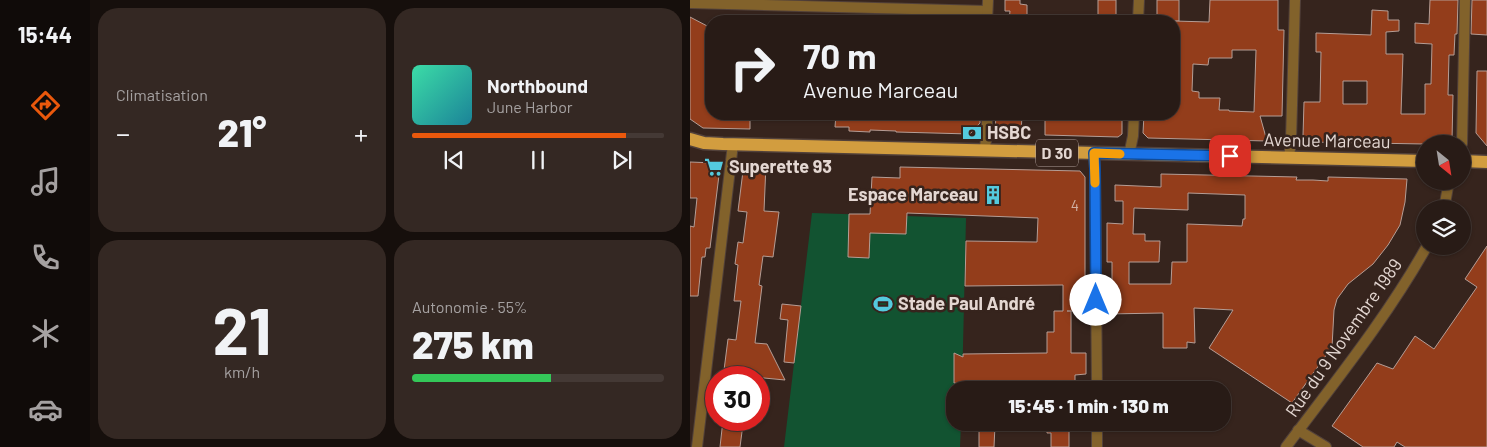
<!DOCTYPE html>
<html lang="fr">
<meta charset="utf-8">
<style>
body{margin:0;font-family:Barlow,sans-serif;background:#342823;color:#f1f3f6;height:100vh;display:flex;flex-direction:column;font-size:19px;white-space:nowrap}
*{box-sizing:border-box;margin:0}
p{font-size:16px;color:#a5a1a1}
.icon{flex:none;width:28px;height:28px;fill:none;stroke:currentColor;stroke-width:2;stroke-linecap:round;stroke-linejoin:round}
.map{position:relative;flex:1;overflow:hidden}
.drawer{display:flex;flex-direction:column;gap:8px;padding:8px;background:#160f0c;width:600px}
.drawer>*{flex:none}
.top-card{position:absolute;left:15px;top:15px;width:475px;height:105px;border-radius:20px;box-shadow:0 1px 4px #0004,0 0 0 1px #443935;background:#281b16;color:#f1f3f6;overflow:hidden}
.needle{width:32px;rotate:150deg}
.controls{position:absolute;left:726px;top:135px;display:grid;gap:10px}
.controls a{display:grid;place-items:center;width:55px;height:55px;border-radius:50%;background:#281b16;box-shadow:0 1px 4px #0004,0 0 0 1px #443935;font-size:25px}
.speed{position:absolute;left:15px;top:366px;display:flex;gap:10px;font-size:25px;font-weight:700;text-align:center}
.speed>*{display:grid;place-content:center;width:65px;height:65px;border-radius:50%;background:#281b16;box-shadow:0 1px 4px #0004,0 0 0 1px #443935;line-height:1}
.speed .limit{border:8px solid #d22;background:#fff;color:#111}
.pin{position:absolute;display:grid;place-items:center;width:42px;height:42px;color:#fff;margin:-21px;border-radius:10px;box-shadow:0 2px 8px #0006}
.me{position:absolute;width:55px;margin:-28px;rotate:0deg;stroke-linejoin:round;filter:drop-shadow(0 0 4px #0008)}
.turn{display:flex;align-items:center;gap:18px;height:105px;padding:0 15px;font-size:22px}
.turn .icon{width:65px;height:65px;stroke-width:2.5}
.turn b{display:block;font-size:35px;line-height:42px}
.big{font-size:38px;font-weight:800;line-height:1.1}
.drawer .tile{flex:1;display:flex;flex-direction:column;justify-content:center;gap:8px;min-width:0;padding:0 18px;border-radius:20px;background:#342823}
.drawer .dial{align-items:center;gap:0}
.dial b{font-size:65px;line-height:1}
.song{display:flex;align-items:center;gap:15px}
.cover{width:60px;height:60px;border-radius:8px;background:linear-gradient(135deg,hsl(160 70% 55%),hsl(190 70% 35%))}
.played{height:5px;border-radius:2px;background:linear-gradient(90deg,#ea580c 85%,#443935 85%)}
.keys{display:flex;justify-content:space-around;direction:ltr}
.heat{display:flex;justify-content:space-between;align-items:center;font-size:28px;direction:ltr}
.charge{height:8px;border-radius:4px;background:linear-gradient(90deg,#34c759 55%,#443935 0)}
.drawer .tiles{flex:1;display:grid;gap:8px;grid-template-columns:repeat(2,1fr)}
.trip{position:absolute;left:256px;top:381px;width:285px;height:50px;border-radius:20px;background:#281b16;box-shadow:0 1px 4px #0004,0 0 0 1px #443935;font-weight:800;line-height:50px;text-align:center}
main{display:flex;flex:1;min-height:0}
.tab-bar{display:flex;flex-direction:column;width:90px;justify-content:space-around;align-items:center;background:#100b09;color:#a5a1a1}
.tab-bar .icon{width:35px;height:35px}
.tab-bar .active{color:#ea580c}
.tab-bar b{font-size:22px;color:#f1f3f6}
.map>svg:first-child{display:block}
</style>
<main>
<nav class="tab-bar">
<b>15:44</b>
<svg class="icon active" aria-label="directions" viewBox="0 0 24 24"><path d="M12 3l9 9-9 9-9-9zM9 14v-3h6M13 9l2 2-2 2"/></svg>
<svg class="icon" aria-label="music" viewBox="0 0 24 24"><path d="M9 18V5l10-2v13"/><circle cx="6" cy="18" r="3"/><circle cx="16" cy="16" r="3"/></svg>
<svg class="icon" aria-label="phone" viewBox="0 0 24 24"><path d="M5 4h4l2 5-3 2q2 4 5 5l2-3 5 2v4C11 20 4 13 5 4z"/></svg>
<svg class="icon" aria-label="climate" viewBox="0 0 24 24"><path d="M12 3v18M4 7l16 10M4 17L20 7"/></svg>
<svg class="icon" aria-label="car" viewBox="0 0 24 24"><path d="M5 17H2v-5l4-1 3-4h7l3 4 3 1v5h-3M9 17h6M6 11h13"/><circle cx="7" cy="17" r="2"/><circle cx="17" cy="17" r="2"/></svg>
</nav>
<section class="drawer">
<div class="tiles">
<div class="tile"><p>Climatisation</p>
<div class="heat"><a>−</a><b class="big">21°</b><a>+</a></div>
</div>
<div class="tile">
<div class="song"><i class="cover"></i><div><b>Northbound</b><p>June Harbor</p></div></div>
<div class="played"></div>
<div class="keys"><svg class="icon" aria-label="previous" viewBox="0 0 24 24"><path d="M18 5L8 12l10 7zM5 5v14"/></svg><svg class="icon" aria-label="pause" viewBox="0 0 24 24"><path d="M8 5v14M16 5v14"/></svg><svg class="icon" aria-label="next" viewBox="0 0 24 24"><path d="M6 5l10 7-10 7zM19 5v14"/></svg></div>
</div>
<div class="tile dial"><b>21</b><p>km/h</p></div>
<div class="tile"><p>Autonomie · 55%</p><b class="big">275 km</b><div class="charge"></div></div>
</div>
</section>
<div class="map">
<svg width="797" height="447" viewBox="0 0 797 447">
<rect width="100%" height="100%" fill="#36241d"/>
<!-- green -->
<path fill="#125331" d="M122,213L276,218L272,390H265V422L271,423L270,447H94Z"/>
<!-- building -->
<g fill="#933d1b" stroke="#b59d95" fill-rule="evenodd">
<path d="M315,0H330V4L337,5V21H319L320,11H315Z"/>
<rect x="408" y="0" width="18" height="21"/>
<rect x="467" y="0" width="22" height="21"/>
<path d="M520,0H588V30H594L592,116H570L577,141L458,138L453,133L454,114H484V96H486L487,64H484V21L519,22ZM542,50H566L564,112L539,111V110H529L530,98H509V92L502,91L503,64L518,65L519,58H542Z"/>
<path d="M740,0H768L767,34H765L764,55H759L758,95H763L762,140L757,144H735L619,142L613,136L614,102H630L631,52H626V33L681,35L682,10L698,11V20H709V31L696,32V54H713L711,114H735V84H741L742,44L725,43V23L739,24ZM653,81H677V104H653Z"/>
<path d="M782,0H797V35L781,34Z"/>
<path d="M0,17L21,28V114H60V129L13,128L0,119Z"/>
<path d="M787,71H797V146L786,133Z"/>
<path d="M146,114H290V123L280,134L206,132V131L180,130V132L159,131V127H145Z"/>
<path d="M306,114H332L331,135L305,134Z"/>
<path d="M368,114H432V134L428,137L355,135V118L368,119Z"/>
<path d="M0,162L25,163L30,167L20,248H16L15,257H12L8,296H0V226L4,227L7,198H0Z"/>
<path d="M57,164H76L74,211L89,212L83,257L73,256L69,285L72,286L65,343L77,344L95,380L74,378H33L38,339L46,340L51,301H44L48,265L45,264L48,242L53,243L57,212L48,211L53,171Z"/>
<path d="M210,167L390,171L395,177V283H390V311H377H381V353H396V374L385,375V390H272V384L264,383V353L273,357V354L357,353V332H364V311H373V285L275,286L276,241L347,242L348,218L217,213L216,234L180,233L179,258L158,257L159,214H180L182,177L210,178Z"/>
<path d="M471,174L607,177L606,180H623L638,181V177L717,179L715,202L710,225L698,245L683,264L658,284L647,299L644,310L642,347L602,403L519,348L543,310L504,308L505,343L497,342V348H473V313L417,314V284H422V262H417V223L433,224V201H425V185L471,187ZM498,193L555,195V219H553L552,226L497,224V262H482L481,284H439V262H469L470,241H455V234H443L444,208L498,210Z"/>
<path d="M797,246V447H715L707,442L704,447H673L642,426L687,363L703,369L725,336L744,349L787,287L775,279Z"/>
<path d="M92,304L111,306L104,363L94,362L98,320L90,319Z"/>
<path d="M33,420H49V423L53,424L50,447H30Z"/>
<path d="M357,422H376V426H379V447H361V433H357Z"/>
<path d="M289,425H305L304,447H289Z"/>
</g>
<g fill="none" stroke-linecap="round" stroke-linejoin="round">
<!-- street casing -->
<g stroke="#52413a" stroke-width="12">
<g id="street">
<path d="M0,3L297,11"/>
<path d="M297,21L298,0"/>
<path d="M448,21L449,0"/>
<path d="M772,144L775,0"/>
<path d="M294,151L297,136V114"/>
<path d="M404,153L405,169L407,390"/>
<path d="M439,155L443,136L444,114"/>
<path d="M599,158L601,140L605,0"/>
<path d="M754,209L759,181"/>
<path d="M407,422V447"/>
<path d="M608,430L636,447"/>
<path d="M7,447L43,144"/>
<path d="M596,447C644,383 698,316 737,246"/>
</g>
</g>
<!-- primary casing -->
<g stroke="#52413a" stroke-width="15">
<g id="primary">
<path d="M0,139L14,143L33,144L735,161"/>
<path d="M772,161L797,162"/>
</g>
</g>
<!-- street -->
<use href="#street" stroke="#82622b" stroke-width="10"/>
<!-- primary -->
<use href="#primary" stroke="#d29d3f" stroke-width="12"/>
</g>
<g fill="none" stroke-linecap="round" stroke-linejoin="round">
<!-- route casing -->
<g stroke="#114b97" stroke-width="12">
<path id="route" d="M406,300L405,169L404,153L540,156"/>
</g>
<!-- route -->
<use href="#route" stroke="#1a73e8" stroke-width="9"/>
<!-- slow -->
<path stroke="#f59e0b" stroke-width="9" d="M405,183L404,153L430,154"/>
</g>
<!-- icons -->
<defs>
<g id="bank-bare" transform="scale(1.5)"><path d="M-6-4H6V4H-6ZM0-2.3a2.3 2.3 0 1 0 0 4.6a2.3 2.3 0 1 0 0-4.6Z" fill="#54cade" stroke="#36241d" stroke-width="2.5" paint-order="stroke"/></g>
<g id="supermarket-bare" transform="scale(1.5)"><path d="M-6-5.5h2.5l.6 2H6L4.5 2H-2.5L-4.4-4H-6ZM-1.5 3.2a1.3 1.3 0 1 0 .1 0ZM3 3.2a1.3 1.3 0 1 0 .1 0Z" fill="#54cade" stroke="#36241d" stroke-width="2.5" paint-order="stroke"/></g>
<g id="building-bare" transform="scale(1.5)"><path d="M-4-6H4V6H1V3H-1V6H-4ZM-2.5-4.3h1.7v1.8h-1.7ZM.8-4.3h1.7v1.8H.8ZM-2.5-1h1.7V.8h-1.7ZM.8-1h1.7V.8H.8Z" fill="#54cade" stroke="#36241d" stroke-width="2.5" paint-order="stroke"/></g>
<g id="stadium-bare" transform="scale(1.5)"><path d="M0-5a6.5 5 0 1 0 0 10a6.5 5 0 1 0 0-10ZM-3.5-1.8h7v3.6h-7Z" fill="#54cade" stroke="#36241d" stroke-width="2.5" paint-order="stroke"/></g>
</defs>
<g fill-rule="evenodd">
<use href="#bank-bare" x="282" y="133"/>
<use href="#supermarket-bare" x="24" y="167"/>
<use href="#building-bare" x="303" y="195"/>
<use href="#stadium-bare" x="193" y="304"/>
</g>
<g text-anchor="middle" stroke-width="5" stroke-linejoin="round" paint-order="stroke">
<!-- number labels -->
<g font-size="15" fill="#d0b0a4">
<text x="385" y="211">4</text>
</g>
<!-- shield labels -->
<rect fill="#36241d" stroke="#b0a19c" stroke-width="1" x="346" y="139.5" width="42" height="27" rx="4"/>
<g font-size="16" font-weight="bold" fill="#e4d7d2">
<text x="367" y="159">D 30</text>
</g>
<!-- poi labels -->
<g font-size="18" font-weight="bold" fill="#e4d7d2" stroke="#36241d" text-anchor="start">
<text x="297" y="139">HSBC</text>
<text x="39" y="173">Superette 93</text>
<text x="288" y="201" text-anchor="end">Espace Marceau</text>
<text x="208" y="310">Stade Paul André</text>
</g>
<!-- street labels -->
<g font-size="18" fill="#e4d7d2" stroke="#36241d">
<text transform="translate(637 141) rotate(1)" y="6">Avenue Marceau</text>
<text transform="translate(654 338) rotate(-55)" y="6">Rue du 9 Novembre 1989</text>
</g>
</g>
</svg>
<div class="controls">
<a><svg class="needle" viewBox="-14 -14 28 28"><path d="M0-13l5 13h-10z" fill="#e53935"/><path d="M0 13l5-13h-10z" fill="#a5a1a1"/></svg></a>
<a><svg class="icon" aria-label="layers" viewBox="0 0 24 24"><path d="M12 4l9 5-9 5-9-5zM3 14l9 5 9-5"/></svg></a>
</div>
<div class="speed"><div class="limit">30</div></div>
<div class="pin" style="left:540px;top:156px;background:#d93025"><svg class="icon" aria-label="arrive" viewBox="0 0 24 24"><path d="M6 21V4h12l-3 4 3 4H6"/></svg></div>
<svg class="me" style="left:406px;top:300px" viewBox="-20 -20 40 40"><circle r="19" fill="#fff"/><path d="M0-13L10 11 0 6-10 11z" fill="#1a73e8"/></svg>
<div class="trip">15:45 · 1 min · 130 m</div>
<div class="top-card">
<div class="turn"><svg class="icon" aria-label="right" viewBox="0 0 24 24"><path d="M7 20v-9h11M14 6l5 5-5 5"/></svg><div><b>70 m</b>Avenue Marceau</div></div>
</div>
</div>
</main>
